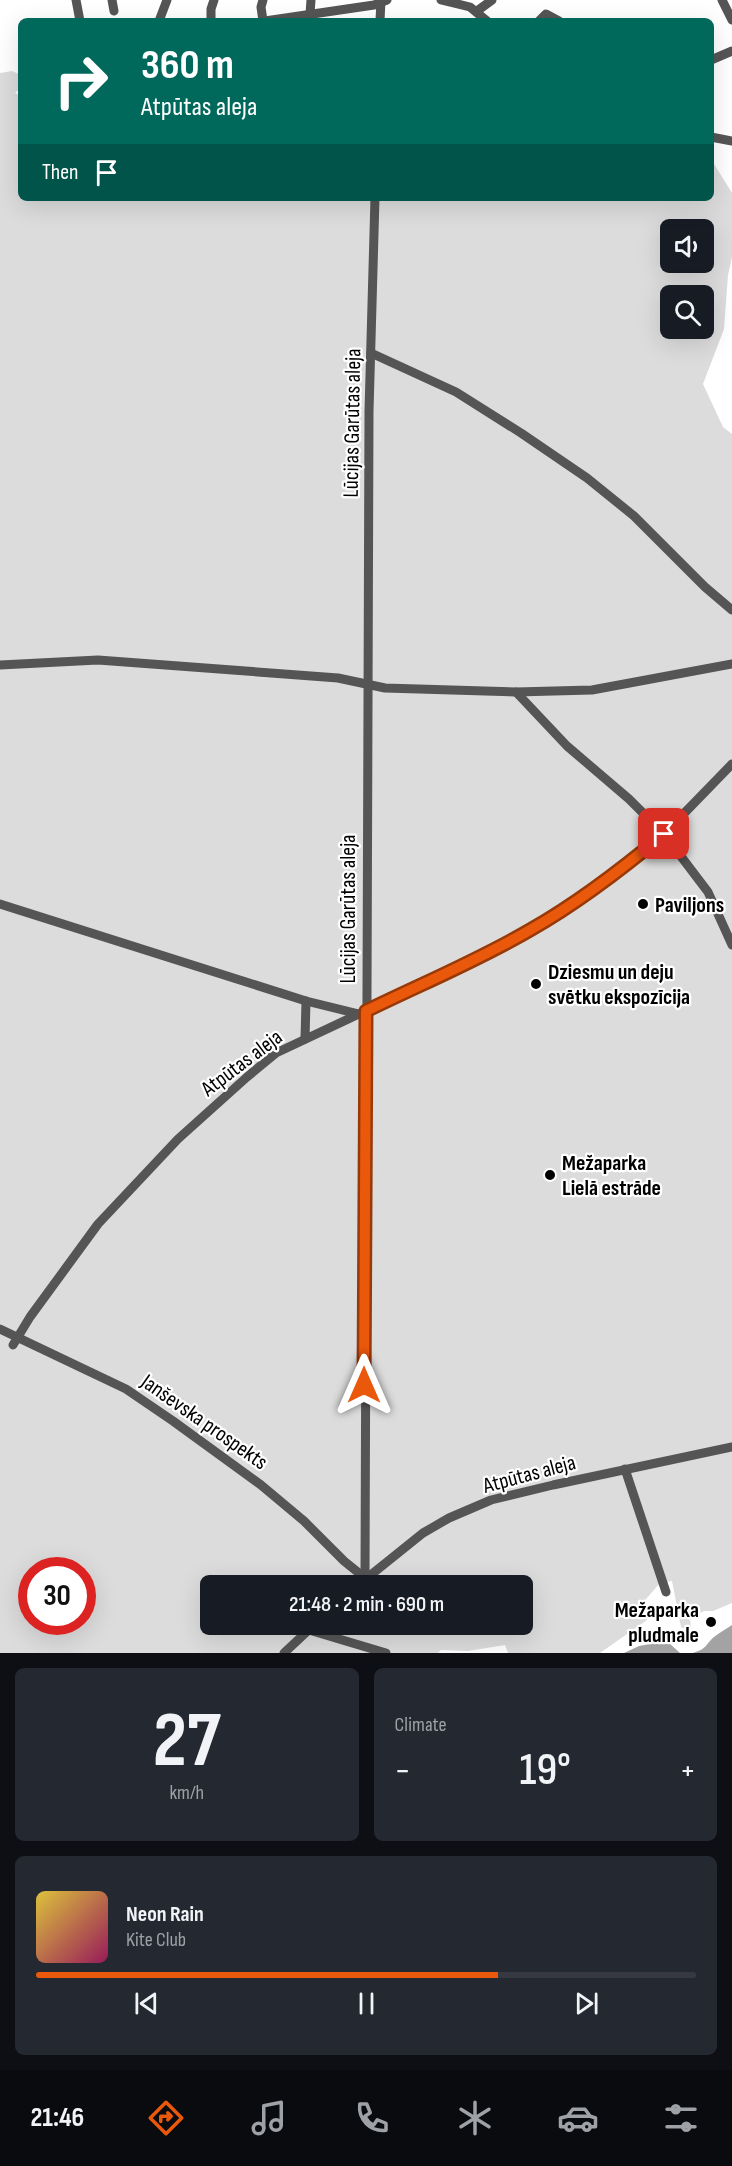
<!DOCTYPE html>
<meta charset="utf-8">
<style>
body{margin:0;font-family:"Sofia Sans Condensed",sans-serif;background:#242831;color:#f1f3f6;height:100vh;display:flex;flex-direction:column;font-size:22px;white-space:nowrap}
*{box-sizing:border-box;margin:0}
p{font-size:20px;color:#9ea1a6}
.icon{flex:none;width:33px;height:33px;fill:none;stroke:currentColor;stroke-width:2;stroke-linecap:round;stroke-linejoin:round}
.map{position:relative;height:1653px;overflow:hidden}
.side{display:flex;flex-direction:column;gap:15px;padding:15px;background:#0d0f14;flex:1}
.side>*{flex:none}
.guide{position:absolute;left:18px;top:18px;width:696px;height:183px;border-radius:9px;box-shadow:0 6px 24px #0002;background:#00695c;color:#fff;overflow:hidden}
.buttons{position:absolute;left:660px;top:219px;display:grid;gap:12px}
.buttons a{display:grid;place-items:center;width:54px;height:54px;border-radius:9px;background:#171b24;box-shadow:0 6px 24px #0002;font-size:30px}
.speed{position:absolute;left:18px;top:1557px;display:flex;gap:12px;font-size:30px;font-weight:700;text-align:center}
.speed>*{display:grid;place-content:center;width:78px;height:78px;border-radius:50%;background:#171b24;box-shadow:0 6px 24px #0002;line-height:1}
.speed .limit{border:9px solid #d22;background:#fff;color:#111}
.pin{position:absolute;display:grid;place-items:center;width:51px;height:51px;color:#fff;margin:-26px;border-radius:12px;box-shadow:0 3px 9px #0006}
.me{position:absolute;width:66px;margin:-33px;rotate:0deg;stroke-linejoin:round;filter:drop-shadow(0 0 4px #0008)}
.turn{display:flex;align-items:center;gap:21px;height:126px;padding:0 24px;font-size:27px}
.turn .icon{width:78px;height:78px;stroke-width:2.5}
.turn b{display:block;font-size:42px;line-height:51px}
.then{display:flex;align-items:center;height:57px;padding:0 24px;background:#0003;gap:12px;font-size:22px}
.big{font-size:45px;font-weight:600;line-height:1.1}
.side .tile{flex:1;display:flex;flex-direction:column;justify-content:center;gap:9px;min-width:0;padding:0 21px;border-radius:9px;background:#242831}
.side .dial{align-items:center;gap:0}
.dial b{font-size:78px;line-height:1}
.song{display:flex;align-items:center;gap:18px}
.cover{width:72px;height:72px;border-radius:9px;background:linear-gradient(135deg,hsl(50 70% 55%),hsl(330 70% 35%))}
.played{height:6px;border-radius:3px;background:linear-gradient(90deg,#ea580c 70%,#363941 70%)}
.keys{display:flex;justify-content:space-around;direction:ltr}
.heat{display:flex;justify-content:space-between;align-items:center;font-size:33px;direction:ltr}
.side .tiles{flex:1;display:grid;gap:15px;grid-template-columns:1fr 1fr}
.tile:last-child{grid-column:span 2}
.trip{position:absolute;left:200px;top:1575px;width:333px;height:60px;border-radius:9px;background:#171b24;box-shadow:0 6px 24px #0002;font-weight:600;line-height:60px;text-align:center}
.dock{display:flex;height:96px;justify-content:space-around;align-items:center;background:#090b0e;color:#9ea1a6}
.dock .icon{width:42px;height:42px}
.dock .active{color:#ea580c}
.dock b{font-size:27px;color:#f1f3f6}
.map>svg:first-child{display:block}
</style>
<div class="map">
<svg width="732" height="1653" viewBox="0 0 732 1653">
<rect width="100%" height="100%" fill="#fff"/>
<!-- green -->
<path fill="#dcdcdc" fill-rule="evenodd" d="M12,71L21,75V87L15,93L21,96V198H711V159L732,193V257L728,275L724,329L703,384L723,427L732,434V1603L713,1611H704L690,1618L692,1634L681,1627L672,1581L660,1583L646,1599L647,1620L600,1653H508L505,1645L468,1651L441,1650L438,1653H0V73ZM670,230H704V262H670ZM670,296H704V328H670ZM32,1570H82V1622H32ZM210,1586H522V1624H210Z"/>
<!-- water -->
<g fill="#a3a3a3">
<path d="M732,1625V1653H693C708,1648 704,1646 714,1637C719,1633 726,1629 732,1625Z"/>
<path d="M661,1642L669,1643L680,1653H624L639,1646Z"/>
</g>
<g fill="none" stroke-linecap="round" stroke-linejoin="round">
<!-- minor -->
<g stroke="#555" stroke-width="9">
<path d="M76,0L80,21"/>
<path d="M112,0L114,11"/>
<path d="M441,0L470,7L487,21"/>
<path d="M722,0L732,20"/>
<path d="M477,11L492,0"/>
<path d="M310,14L311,0"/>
<path d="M159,21L167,0"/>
<path d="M211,21V9L214,0"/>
<path d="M263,21L261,7L263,0"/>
<path d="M265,21L374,5L387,0"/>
<path d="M380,21L381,0"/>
<path d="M539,21L546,14L559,21"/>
<path d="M711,60L732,51"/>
<path d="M711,137L732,141"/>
<path d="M371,353L456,392L521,433L587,478L634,516L705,587L732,610"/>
<path d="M0,665L98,660L338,678L385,688L516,692L592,690L732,664"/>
<path d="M516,692L567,746L629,799L664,834L708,892L732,945"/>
<path d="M0,904L306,1001L359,1014"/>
<path d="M305,1039L306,1001"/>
<path d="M0,1329L126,1389L173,1421L261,1485L304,1521L344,1561L365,1578"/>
<path d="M13,1345L30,1317L98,1224L178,1139L247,1077L276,1053L480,957L530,931L569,906L627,865L664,834L732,764"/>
<path d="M625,1469L666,1592"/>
<path d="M365,1578L369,411L375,198"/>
<path d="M357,1586L423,1533L449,1518L491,1500L553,1485L732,1447"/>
<path d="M309,1630L386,1653"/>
<path d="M284,1653L315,1624"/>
</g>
</g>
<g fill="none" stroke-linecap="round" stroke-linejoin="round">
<!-- route casing -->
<g stroke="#983908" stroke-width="15">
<path id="route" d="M364,1385L366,1011C421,984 477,961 530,930C578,903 622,869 664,834"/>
</g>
<!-- route -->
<use href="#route" stroke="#ea580c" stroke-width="10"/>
</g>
<!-- markers -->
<g fill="#000" stroke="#fff" stroke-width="2">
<circle cx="643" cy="904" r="6"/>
<circle cx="536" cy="984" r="6"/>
<circle cx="550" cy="1175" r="6"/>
<circle cx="711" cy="1622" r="6"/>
</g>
<g text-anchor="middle" stroke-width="4.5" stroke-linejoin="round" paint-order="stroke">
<!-- street labels -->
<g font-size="22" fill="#000" stroke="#fff">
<text transform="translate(351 423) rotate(-89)" y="8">Lūcijas Garūtas aleja</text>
<text transform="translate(347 909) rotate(-90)" y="8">Lūcijas Garūtas aleja</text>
<text transform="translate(241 1062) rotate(-37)" y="8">Atpūtas aleja</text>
<text transform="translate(205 1421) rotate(35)" y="8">Janševska prospekts</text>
<text transform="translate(529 1473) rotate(-15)" y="8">Atpūtas aleja</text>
</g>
<!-- poi labels -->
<g font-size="22" font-weight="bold" fill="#000" stroke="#fff" text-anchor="start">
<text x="655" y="912">Paviljons</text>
<text x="548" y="979">Dziesmu un deju<tspan x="548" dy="25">svētku ekspozīcija</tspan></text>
<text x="562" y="1170">Mežaparka<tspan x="562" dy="25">Lielā estrāde</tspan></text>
<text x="699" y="1617" text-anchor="end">Mežaparka<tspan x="699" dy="25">pludmale</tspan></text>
</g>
</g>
</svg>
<div class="buttons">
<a><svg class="icon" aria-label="sound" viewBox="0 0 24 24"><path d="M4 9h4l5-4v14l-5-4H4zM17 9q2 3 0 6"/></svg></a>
<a><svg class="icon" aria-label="search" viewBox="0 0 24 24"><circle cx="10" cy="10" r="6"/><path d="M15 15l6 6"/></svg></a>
</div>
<div class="speed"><div class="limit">30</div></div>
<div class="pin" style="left:664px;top:834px;background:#d93025"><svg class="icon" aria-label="arrive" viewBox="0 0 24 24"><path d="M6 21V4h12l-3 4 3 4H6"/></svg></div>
<svg class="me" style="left:364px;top:1385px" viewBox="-20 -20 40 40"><path d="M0-17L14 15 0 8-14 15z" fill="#ea580c" stroke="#fff" stroke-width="4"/></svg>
<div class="trip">21:48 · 2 min · 690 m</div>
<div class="guide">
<div class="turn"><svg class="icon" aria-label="right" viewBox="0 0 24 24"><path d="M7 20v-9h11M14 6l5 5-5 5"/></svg><div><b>360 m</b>Atpūtas aleja</div></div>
<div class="then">Then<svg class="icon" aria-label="arrive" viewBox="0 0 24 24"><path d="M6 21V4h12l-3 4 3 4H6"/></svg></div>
</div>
</div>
<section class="side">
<div class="tiles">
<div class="tile dial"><b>27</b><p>km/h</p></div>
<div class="tile"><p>Climate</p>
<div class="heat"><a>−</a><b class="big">19°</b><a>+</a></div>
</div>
<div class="tile">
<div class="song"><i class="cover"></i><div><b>Neon Rain</b><p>Kite Club</p></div></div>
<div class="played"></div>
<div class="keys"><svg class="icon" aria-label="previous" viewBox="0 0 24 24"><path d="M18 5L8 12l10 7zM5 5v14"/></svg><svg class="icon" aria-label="pause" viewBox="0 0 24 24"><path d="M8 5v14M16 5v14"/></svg><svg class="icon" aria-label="next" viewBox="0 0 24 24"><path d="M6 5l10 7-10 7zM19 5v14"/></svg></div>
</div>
</div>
</section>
<nav class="dock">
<b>21:46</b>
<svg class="icon active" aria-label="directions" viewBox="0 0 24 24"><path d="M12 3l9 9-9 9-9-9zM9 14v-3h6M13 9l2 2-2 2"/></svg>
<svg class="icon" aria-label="music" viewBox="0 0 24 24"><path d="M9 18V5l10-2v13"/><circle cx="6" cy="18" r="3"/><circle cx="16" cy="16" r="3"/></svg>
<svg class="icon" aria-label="phone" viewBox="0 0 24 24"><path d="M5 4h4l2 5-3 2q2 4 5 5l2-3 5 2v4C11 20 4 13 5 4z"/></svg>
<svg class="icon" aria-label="climate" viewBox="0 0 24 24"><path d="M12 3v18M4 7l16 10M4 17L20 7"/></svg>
<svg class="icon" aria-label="car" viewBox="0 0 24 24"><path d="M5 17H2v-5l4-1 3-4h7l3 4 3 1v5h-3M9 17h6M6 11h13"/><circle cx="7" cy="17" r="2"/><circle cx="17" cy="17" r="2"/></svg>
<svg class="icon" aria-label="filters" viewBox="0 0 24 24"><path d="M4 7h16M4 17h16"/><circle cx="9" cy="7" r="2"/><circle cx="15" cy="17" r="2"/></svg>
</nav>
